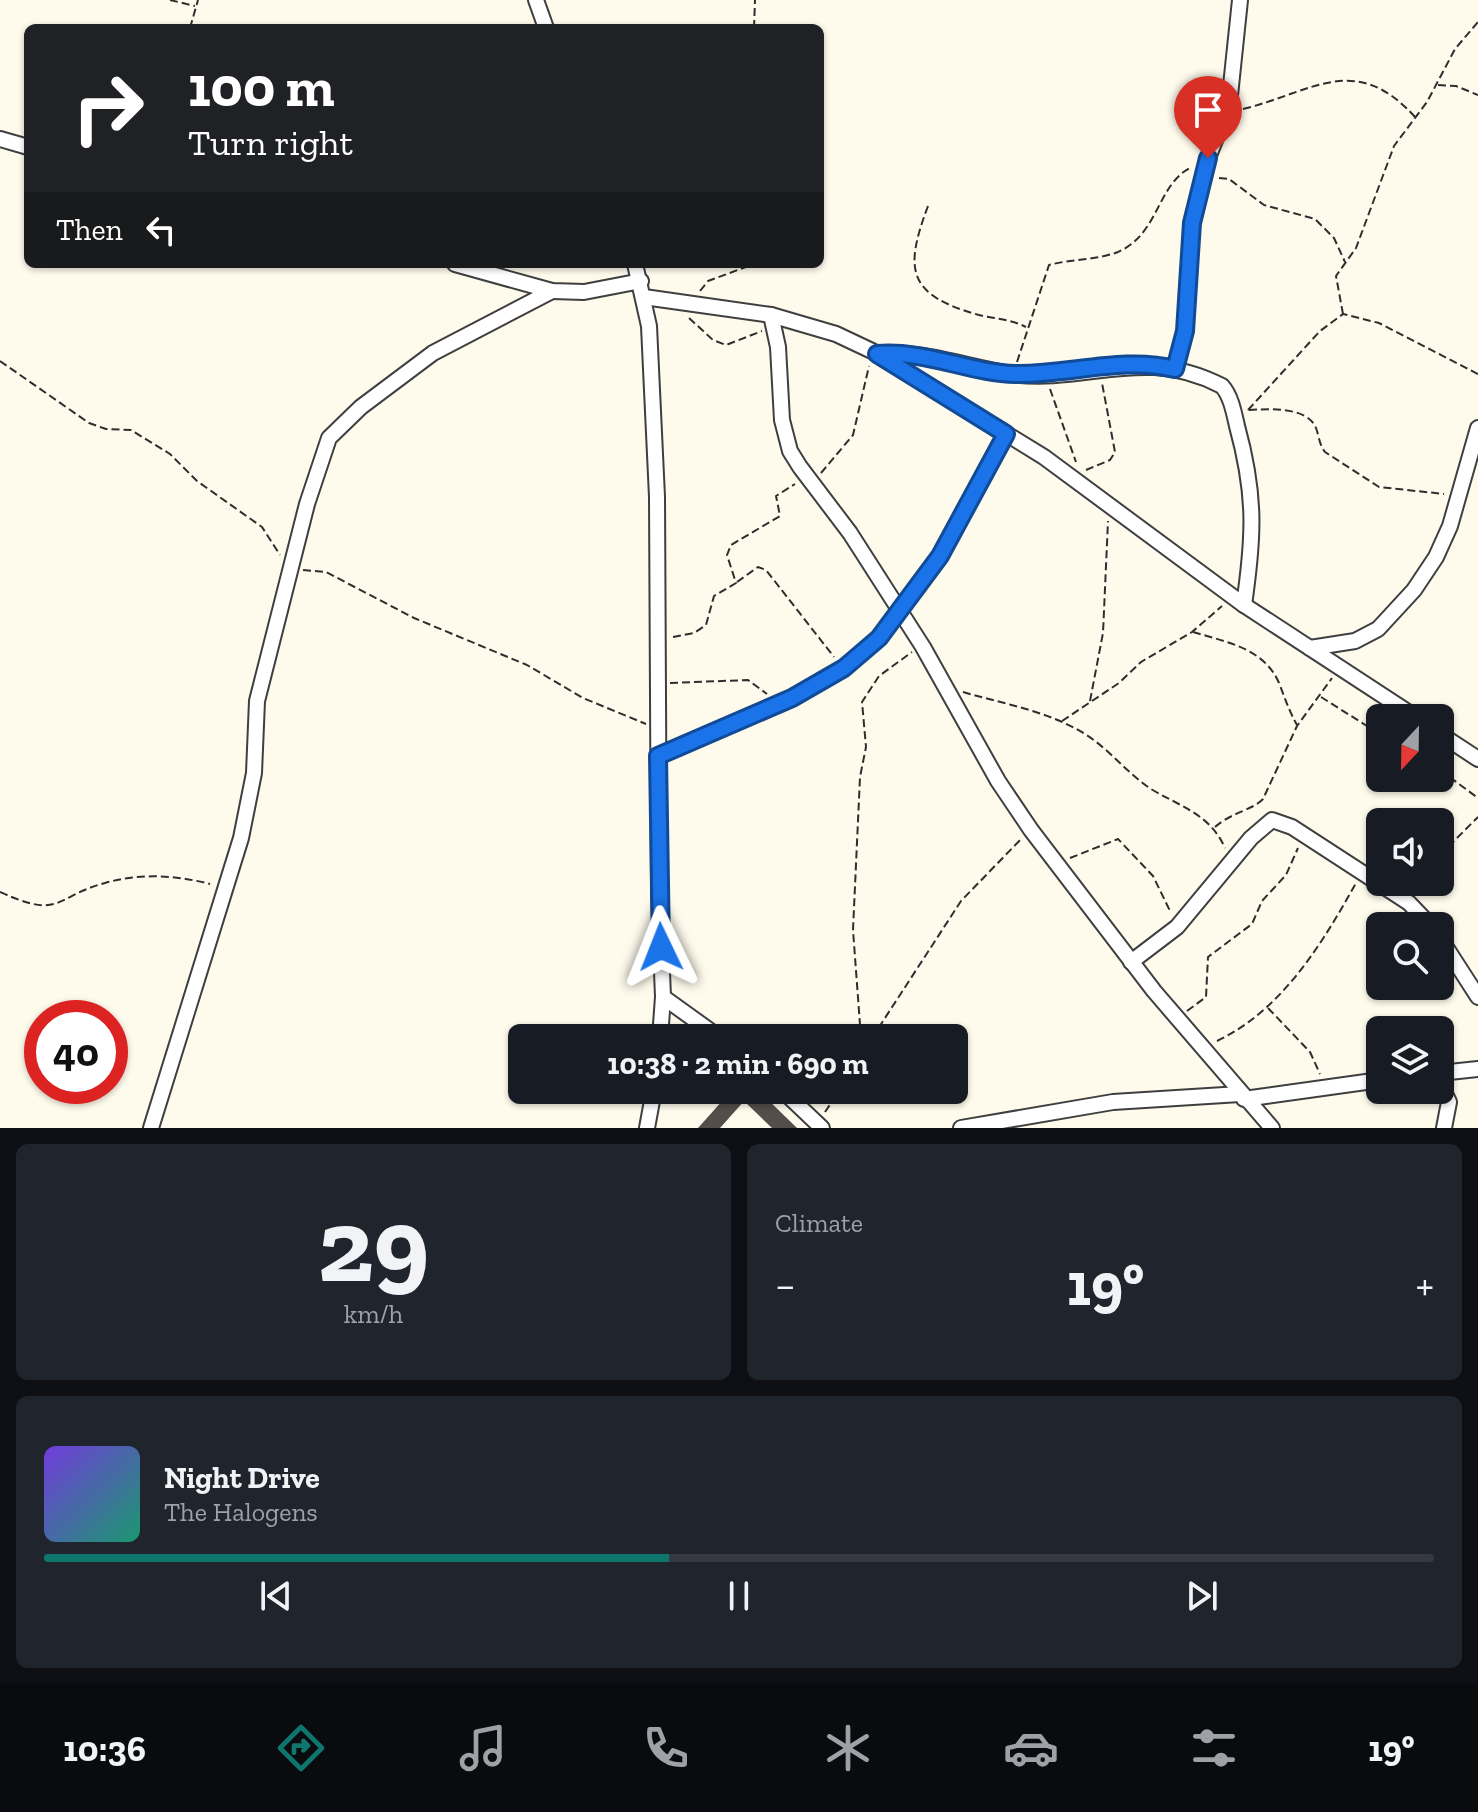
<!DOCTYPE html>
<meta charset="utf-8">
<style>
body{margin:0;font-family:"Zilla Slab",serif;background:#20242c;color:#f1f3f6;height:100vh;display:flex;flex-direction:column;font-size:30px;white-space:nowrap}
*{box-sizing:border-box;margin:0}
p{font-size:26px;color:#9ea1a6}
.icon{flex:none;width:44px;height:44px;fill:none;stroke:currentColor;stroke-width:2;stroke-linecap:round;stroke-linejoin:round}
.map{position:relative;height:1128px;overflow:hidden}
.sheet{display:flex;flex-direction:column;gap:16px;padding:16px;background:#0d0f14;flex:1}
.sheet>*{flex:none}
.hud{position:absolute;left:24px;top:24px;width:800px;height:244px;border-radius:12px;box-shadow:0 2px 6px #0004;background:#202124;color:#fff;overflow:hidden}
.needle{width:52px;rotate:202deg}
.controls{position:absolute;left:1366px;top:704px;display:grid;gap:16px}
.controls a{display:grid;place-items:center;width:88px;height:88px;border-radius:12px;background:#171b24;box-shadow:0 2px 6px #0004;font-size:40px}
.speed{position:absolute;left:24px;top:1000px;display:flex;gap:16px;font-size:40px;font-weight:700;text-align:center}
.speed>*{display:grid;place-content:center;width:104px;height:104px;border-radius:50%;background:#171b24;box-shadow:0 2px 6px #0004;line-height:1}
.speed .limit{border:12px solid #d22;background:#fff;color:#111}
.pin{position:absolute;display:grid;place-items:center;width:68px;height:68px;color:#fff;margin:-82px -34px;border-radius:50% 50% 50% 0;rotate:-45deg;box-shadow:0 0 8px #0007}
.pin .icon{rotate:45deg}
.me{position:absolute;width:88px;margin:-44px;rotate:358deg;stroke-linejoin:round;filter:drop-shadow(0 0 6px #0008)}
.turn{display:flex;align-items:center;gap:28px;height:168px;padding:0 32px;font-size:36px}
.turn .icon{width:104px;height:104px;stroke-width:2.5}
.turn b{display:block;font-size:56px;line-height:68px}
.then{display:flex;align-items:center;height:76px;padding:0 32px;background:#0003;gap:16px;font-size:30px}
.big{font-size:60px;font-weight:800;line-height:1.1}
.sheet .card{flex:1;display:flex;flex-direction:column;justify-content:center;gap:12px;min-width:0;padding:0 28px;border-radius:12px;background:#20242c}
.sheet .dial{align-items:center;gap:0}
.dial b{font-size:104px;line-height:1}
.song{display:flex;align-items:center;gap:24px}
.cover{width:96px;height:96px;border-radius:12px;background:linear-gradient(135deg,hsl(260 70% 55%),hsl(160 70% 35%))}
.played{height:8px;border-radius:4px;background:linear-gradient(90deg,#0f766e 45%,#363941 45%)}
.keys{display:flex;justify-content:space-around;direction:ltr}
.heat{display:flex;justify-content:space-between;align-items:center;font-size:44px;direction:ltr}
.sheet .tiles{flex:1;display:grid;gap:16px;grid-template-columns:1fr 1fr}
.card:last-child{grid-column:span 2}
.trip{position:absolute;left:508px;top:1024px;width:460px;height:80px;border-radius:12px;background:#171b24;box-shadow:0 2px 6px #0004;font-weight:800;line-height:80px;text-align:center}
.tabs{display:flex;height:128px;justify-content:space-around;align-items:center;background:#090b0e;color:#9ea1a6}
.tabs .icon{width:56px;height:56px}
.tabs .active{color:#0f766e}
.tabs b{font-size:36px;color:#f1f3f6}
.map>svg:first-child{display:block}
</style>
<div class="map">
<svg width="1478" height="1128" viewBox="0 0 1478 1128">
<rect width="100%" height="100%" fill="#fefaec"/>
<!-- building -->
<g fill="#554d49">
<path d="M732,1090H754L720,1128H698Z"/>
<path d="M758,1090L797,1128H772L746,1103Z"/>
</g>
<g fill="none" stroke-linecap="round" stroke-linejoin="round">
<!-- minor casing -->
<g stroke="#3f3f3f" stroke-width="18">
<g id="minor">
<path d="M536,0L546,28"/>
<path d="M0,139L28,147"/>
<path d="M455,264L552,291L584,292L641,281"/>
<path d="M635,264L649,326L657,497L659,896L663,997L660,1038"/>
<path d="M644,297L771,315L836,334L872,351L1044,457L1244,605L1417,718"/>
<path d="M771,315L778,347L782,420L790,451L800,467L850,533L923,647L998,781L1031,830L1154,991L1272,1128"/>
<path d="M878,354C924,350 966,367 1011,374C1088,384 1143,345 1222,386C1231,396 1234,413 1237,426C1256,495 1254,536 1244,605"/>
<path d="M1175,369L1185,331L1192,223L1208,158L1229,105L1240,0"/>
<path d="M1310,648L1355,641L1378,629L1414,590L1436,557L1450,526L1478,428"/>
<path d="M1440,734L1478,759"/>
<path d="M658,756L792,698L844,668L879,638L940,556L1006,434"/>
<path d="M1440,938L1478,997"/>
<path d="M1131,962L1177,927L1251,838L1272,820L1292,827L1409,903L1431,926"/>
<path d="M663,997L720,1038"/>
<path d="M1440,1073L1478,1069"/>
<path d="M1440,1083L1449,1102L1444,1128"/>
<path d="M782,1090L822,1128"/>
<path d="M1244,1099L1380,1080"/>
<path d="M151,1128L241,838L254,773L257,701L307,504L329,438L361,407L433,353L552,291"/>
<path d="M647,1128L654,1090"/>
<path d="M961,1128L1113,1102L1240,1094"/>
</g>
</g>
<!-- path -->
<g stroke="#2e2e2e" stroke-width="2" stroke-dasharray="8 4" stroke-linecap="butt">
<path d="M170,0L195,6"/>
<path d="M190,28L198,0"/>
<path d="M754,28L755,0"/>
<path d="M1438,85L1456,86L1478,95"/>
<path d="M1243,109C1313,92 1355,51 1415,117"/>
<path d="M1219,178L1229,179L1264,205L1315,219L1334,238L1345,262"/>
<path d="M928,206C904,270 907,295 979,315C996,319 1010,319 1026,327"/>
<path d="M700,291L708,281L754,264"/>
<path d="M1343,314L1336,276L1356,248L1394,146L1427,102L1455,49L1478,22"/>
<path d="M689,318L713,340L726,345L762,331"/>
<path d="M0,361L89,423L106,429L131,430L170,454L197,481L262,527L280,555"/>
<path d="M1017,362L1049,265C1071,259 1097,260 1118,252C1159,234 1157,185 1190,168"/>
<path d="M1050,389L1076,462"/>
<path d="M1248,410L1320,331L1343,314L1379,323L1478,374"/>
<path d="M1249,410C1268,409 1307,406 1316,428C1319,436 1319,444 1325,452L1379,487L1444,494"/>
<path d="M1086,470L1110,460L1115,452L1102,383"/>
<path d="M821,473L853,435L869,366"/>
<path d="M303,570L326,572L414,618L527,665L583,698L646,724"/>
<path d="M737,582L758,567L766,570L834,657"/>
<path d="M1193,632C1226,642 1264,648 1279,683C1285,698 1289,711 1297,725"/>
<path d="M673,637L694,633L706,625L714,596L736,583L727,555L731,545L780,516L776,496L795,484"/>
<path d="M670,683L748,680L767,694"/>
<path d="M963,692C1004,704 1048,711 1085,734C1109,749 1127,773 1151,789C1181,807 1210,814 1225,848"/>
<path d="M1321,697L1367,726L1380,729"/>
<path d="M1090,701L1103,633L1108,521"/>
<path d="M1062,721L1119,683L1141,662L1192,632L1222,606"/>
<path d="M1440,770L1478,798"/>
<path d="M1215,827C1232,812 1253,810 1263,799L1297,726L1332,678"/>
<path d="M1440,855L1478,817"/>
<path d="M1070,858L1118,839L1153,876L1171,913"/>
<path d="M0,892C62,920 53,897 105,883C140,873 175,875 210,884"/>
<path d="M1268,1008L1310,1052L1320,1074"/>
<path d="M1187,1011L1206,997L1208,957L1252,924L1262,901L1286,875L1298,848"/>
<path d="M861,1038L853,930L860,777L866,747L862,702L879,676L912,652"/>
<path d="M872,1038L961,901L1022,838"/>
<path d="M1217,1041C1282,1010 1322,944 1356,883"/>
<path d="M825,1112L840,1090"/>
</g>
<!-- minor -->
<use href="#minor" stroke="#fff" stroke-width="14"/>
</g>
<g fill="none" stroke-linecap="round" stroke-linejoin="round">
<!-- route casing -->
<g stroke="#114b97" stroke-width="20">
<path id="route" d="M661,947L658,756L792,698L844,668L879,638L940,556L1006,434L877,354C926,350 969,373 1016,374C1068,375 1124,356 1175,369L1185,331L1192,223L1208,158"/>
</g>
<!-- route -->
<use href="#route" stroke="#1a73e8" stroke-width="14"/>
</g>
</svg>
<div class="controls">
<a><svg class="needle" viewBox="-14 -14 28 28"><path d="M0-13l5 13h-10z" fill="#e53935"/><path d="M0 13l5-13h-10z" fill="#9ea1a6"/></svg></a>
<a><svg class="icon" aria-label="sound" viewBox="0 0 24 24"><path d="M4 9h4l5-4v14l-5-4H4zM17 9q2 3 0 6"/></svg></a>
<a><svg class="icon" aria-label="search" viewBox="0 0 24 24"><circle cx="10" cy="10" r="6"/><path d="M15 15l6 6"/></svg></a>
<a><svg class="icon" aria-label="layers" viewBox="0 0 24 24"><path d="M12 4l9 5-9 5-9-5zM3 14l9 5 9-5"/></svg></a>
</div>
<div class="speed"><div class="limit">40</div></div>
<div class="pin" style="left:1208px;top:158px;background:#d93025"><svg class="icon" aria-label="arrive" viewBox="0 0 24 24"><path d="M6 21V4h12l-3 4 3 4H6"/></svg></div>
<svg class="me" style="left:661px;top:947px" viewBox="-20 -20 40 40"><path d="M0-17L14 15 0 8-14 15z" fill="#1a73e8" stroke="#fff" stroke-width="4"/></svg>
<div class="trip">10:38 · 2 min · 690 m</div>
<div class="hud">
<div class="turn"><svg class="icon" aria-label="right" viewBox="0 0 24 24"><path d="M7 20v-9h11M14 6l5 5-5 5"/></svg><div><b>100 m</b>Turn right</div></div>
<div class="then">Then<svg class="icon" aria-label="left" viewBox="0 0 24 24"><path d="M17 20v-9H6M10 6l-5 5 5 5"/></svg></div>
</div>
</div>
<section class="sheet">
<div class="tiles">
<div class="card dial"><b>29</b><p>km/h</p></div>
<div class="card"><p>Climate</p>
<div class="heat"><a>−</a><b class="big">19°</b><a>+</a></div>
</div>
<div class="card">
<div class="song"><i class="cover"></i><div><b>Night Drive</b><p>The Halogens</p></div></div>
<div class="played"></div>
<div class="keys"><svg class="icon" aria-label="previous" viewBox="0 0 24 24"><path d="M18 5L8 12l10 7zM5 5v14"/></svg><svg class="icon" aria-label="pause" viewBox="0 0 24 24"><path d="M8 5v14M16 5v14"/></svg><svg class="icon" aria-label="next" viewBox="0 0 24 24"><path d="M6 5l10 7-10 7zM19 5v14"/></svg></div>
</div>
</div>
</section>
<nav class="tabs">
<b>10:36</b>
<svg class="icon active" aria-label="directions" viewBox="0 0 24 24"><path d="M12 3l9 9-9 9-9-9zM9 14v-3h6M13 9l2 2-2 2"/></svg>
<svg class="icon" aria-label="music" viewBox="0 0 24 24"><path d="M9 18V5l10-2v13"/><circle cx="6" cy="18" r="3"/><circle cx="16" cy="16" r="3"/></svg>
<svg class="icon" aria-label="phone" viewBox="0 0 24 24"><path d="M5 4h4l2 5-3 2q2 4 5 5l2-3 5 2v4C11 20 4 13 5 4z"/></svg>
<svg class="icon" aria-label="climate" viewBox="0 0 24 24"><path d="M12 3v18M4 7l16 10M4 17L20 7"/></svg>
<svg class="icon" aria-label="car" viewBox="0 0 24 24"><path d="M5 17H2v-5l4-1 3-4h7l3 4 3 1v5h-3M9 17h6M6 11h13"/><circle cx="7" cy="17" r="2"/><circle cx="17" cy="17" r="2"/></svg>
<svg class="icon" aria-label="filters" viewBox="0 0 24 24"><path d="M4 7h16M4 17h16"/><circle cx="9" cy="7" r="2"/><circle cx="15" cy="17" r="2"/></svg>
<b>19°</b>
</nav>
